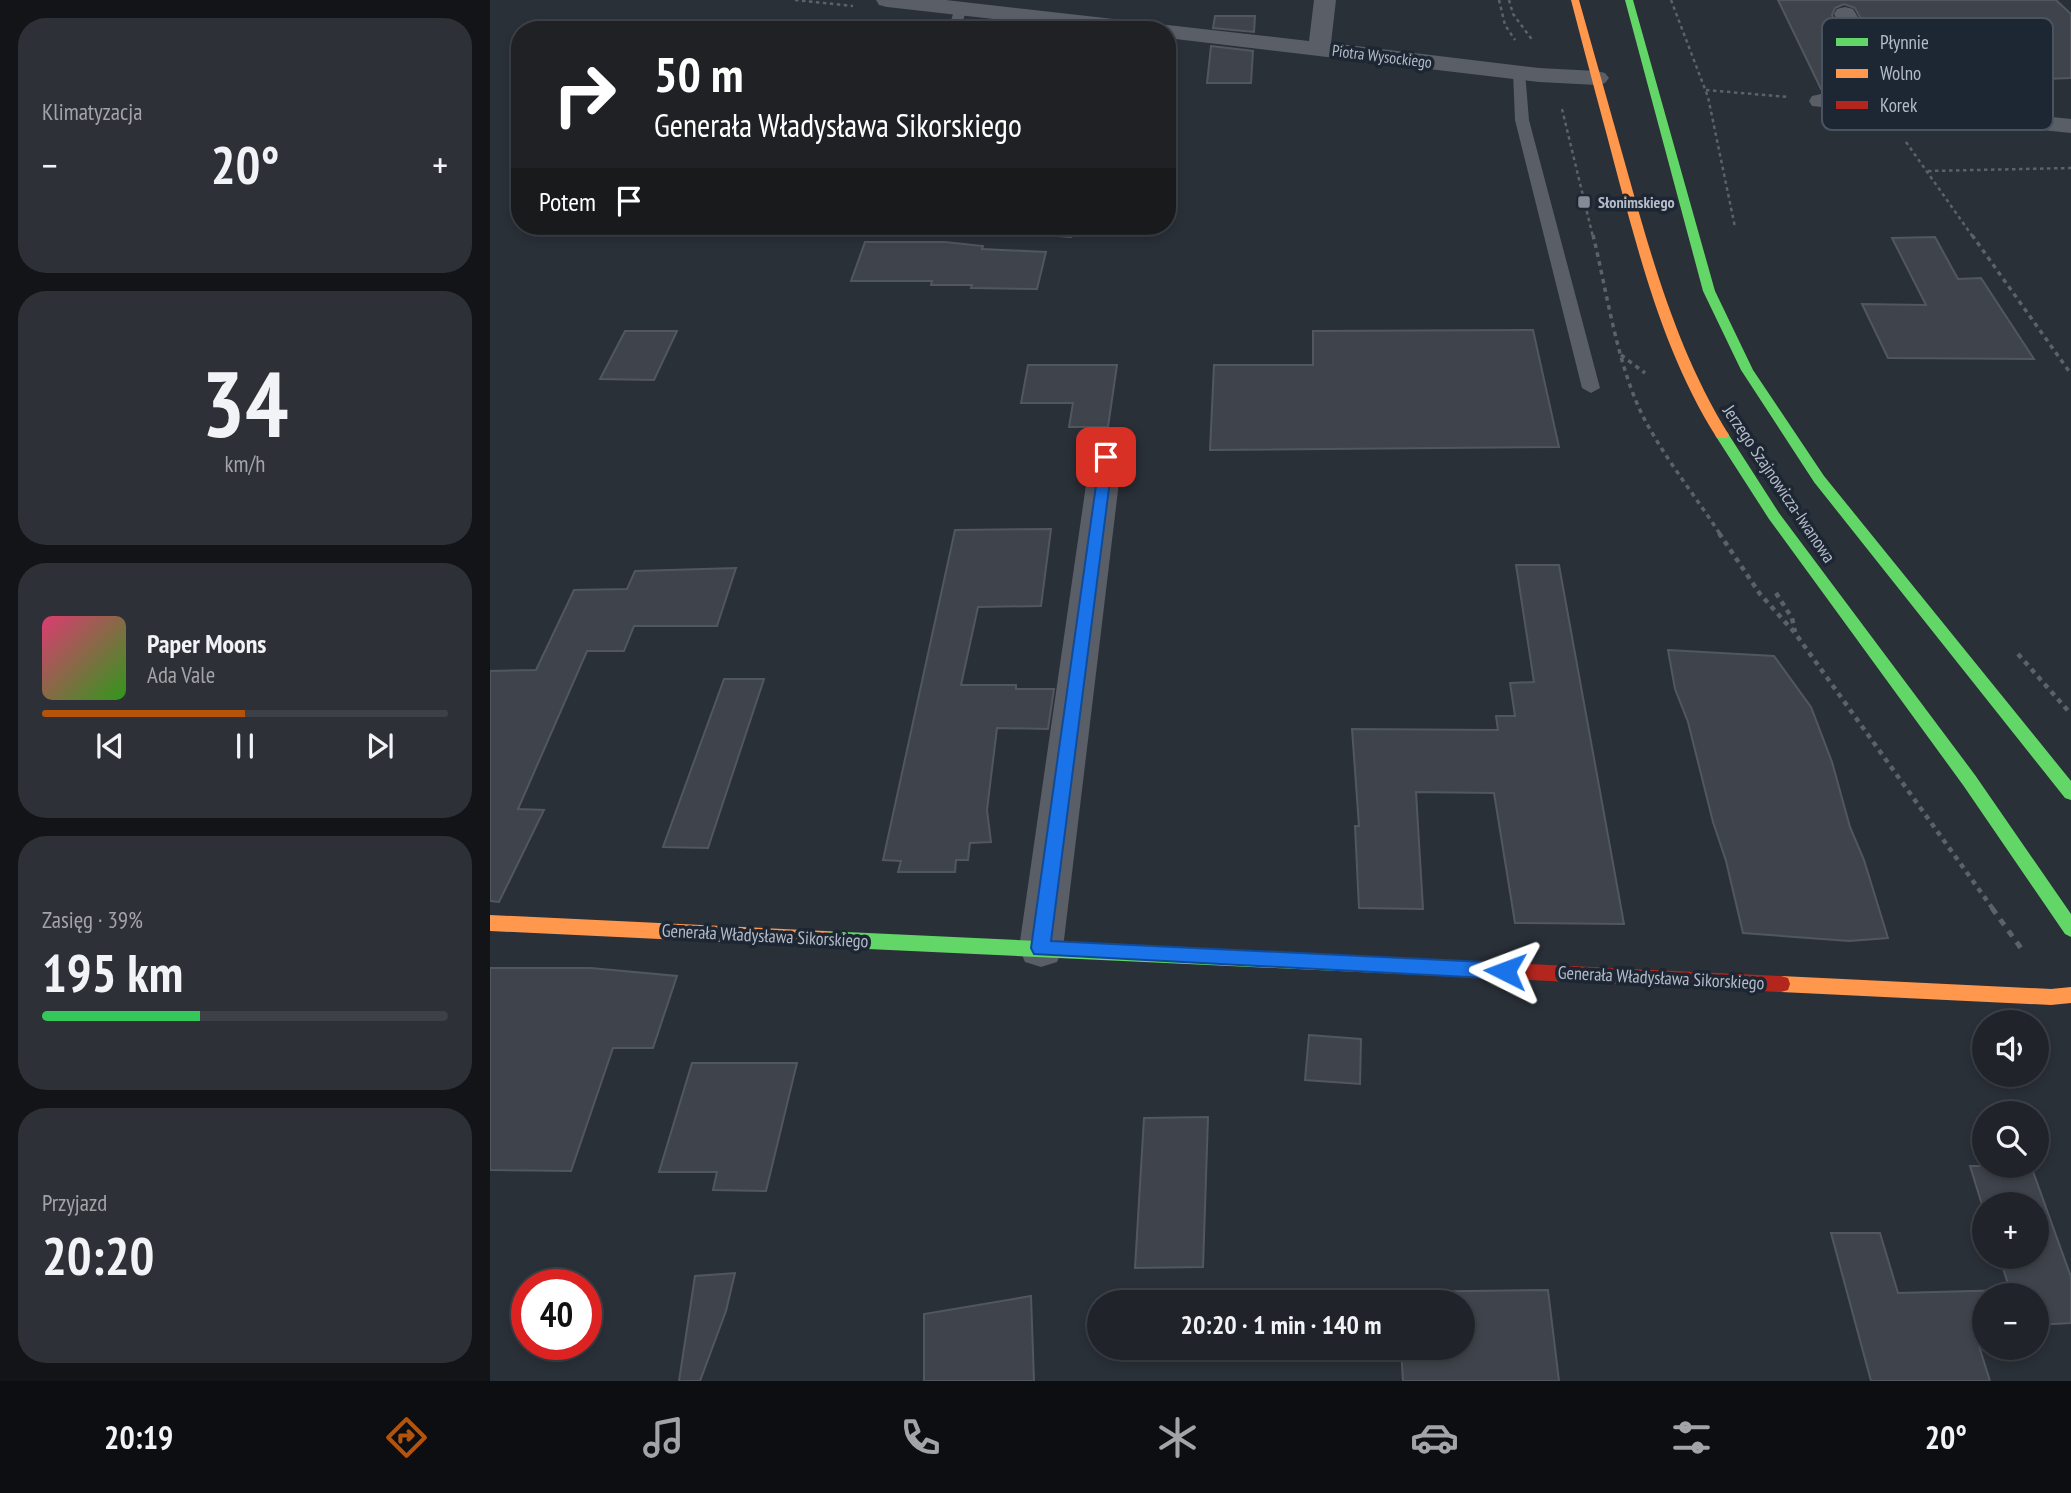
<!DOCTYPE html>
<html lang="pl">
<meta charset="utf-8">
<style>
body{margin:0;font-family:"PT Sans Narrow",sans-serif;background:#2d3036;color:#f1f3f6;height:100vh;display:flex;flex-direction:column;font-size:26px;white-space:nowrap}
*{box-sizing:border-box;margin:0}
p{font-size:23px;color:#a2a4a8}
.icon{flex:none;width:38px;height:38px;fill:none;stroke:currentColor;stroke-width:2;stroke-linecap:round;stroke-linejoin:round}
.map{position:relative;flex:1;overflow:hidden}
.panel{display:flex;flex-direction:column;gap:18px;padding:18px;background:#121417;width:490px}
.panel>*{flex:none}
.top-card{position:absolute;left:21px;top:21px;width:665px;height:214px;border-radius:28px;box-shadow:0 4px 10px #0003,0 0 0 2px #3d4147;background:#202124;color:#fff;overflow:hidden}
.controls{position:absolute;left:1482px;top:1010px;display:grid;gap:14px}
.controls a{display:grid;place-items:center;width:77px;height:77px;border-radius:50%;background:#20242a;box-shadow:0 4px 10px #0003,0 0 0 2px #3d4147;font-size:35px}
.speed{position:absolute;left:21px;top:1269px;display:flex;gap:14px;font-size:35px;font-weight:700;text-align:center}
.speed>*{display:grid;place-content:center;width:91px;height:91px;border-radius:50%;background:#20242a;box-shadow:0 4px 10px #0003,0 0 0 2px #3d4147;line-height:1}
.speed .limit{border:10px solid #d22;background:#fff;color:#111}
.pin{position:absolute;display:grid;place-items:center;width:60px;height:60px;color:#fff;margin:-30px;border-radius:14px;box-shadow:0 4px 10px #0006}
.me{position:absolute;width:77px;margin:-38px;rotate:273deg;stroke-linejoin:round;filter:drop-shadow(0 0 5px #0008)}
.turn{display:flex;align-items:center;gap:24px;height:147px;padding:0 28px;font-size:32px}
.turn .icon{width:91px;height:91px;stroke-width:2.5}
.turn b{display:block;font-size:49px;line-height:60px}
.then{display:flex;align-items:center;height:66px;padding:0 28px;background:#0003;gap:14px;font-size:26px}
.big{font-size:52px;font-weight:700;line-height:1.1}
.panel .tile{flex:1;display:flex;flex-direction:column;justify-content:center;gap:10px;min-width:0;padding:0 24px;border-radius:28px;background:#2d3036}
.panel .dial{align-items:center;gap:0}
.dial b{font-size:91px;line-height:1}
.song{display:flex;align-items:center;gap:21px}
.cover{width:84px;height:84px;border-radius:10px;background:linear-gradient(135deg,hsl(340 70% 55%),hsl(110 70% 35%))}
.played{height:7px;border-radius:4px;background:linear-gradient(90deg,#b45309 50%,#3d4147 50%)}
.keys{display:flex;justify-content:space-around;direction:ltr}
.heat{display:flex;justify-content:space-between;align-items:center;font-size:38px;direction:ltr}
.charge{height:10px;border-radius:5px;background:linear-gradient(90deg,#34c759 39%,#3d4147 0)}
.trip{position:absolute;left:597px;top:1290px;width:388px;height:70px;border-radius:35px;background:#20242a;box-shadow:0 4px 10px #0003,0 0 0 2px #3d4147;font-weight:700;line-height:70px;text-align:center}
.menu{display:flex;height:112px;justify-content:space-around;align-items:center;background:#0d0e11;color:#a2a4a8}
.menu .icon{width:49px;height:49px}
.menu .current{color:#b45309}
.menu b{font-size:32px;color:#f1f3f6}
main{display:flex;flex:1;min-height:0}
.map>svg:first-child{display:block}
</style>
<main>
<section class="panel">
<div class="tile"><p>Klimatyzacja</p>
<div class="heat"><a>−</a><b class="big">20°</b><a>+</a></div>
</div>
<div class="tile dial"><b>34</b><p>km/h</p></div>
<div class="tile">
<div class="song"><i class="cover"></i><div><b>Paper Moons</b><p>Ada Vale</p></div></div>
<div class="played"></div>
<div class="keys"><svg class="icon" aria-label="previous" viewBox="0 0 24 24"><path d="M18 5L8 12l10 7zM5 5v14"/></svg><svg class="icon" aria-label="pause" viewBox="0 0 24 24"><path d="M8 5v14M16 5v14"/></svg><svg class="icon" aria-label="next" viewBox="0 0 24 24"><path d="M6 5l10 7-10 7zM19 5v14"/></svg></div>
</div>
<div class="tile"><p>Zasięg · 39%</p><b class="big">195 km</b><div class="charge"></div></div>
<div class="tile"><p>Przyjazd</p><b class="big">20:20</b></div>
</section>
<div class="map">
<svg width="1581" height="1381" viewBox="0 0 1581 1381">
<rect width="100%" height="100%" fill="#2a3038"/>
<!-- building -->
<g fill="#3f444c" stroke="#52575f" stroke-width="2">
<path d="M1288,0H1566L1581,14V78L1407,85L1365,8L1354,4L1345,8L1342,15L1379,86L1378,89H1331Z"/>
<path d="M725,16H765L764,32L723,28Z"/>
<path d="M721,46L763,51L761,83H717Z"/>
<path d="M1445,237L1468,279L1491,278L1544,359L1398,358L1372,304L1436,305L1402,238Z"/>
<path d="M375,242H455L493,246L492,249L556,252L547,289L481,288L482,285H441L442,281H361Z"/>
<path d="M1043,330L1069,447L720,450L724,365H823V331Z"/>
<path d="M135,331H187L164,380L110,379Z"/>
<path d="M538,365H627L618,427H579L583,403H531Z"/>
<path d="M561,529L551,606L488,607L471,685H526V689H564L558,729L507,728L497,810L501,842L480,843L478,860H466L465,872H408L411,861L393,860L465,530Z"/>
<path d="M1026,565H1069L1134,924L1025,923L1004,793L926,792L933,909L869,908L865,826H869L862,729L1008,730L1006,716H1025L1020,683L1044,682Z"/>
<path d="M246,568L227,626H144L134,651H97L28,809L54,810L9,902L0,901V671L46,670L84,590L137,589L145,571Z"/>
<path d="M1178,650L1284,656L1321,707L1342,762L1360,827L1374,860L1398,938L1359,941L1253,933L1236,861L1223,822L1198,722L1185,689Z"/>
<path d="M234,679H274L218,848L173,847Z"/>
<path d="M0,968H101L187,976L163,1048H123L81,1171L0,1170Z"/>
<path d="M819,1035L871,1039L870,1084L815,1080Z"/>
<path d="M202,1063H307L276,1191L223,1190L227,1172H169Z"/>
<path d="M718,1117L713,1267L645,1268L654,1118Z"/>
<path d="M1480,1166H1541L1581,1277V1323L1547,1325V1295H1494V1327H1483L1500,1381H1381L1341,1233H1390L1408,1293L1520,1290L1509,1256H1547V1204H1494V1211Z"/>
<path d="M245,1273L236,1311L210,1381H189L205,1276Z"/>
<path d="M1058,1290L1069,1381H913L911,1348H973V1302H908L907,1292Z"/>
<path d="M541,1296L544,1381H434V1314Z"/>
</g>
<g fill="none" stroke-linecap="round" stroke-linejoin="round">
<!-- path-far3 -->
<g stroke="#5c6268" stroke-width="2.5" stroke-dasharray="3.5 3.5" stroke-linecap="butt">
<path d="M305,0L363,6"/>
<path d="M1009,0L1015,25L1025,40"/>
<path d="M1019,0L1023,14L1043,41"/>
<path d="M1181,0L1218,97L1245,227"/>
<path d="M1216,90L1298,97"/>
<path d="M1072,109L1103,237"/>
<path d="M1416,142L1483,237"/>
<path d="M1438,171L1581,168"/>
</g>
<!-- path-far2 -->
<g stroke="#5c6268" stroke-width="3.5" stroke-dasharray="4.5 4.5" stroke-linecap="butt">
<path d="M1103,235C1117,292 1128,371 1156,422C1177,461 1206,497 1230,534"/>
<path d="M1482,235L1581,374"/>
<path d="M1131,355L1155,373"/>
</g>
<!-- path-far1 -->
<g stroke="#5c6268" stroke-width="4.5" stroke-dasharray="5 5" stroke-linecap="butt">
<path d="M1229,533L1270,594L1305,633L1503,909"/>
<path d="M1286,593L1302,618L1305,632"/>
<path d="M1528,654L1581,714"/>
</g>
<!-- path -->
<path stroke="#5c6268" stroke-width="5" stroke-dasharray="7 7" stroke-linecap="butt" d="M1502,908L1533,951"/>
<!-- lane -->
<g fill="#5a5e66" fill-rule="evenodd">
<path d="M471,4L477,8L470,30H458L465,8Z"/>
<path d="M1029,68L1035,72L1039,120L1110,388L1101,393L1092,388L1025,120L1023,72Z"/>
<path d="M466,226C488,226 576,222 588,234L581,238L473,230Z"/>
</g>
<!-- street -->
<g fill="#5a5e66" fill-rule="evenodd">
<path d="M386,0H456L819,41L824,0H846L841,43L1049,68L1107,71L1115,73L1119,78L1115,83L1107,85L1049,82L677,38V30H603L397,7L389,5Z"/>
<path d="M1355,7L1363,9L1366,14L1413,102L1581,119V133L1322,106L1319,101L1322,96L1331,94L1388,99L1344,14L1347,9Z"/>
<path d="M616,447L628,450L632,457L573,948L567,962L551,967L535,962L529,948L600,457L604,450Z"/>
</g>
<!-- fast -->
<g fill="#63d668" fill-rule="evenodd">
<path d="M1135,0H1143L1225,291L1263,370L1334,476L1581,781V800L1575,798L1324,482L1251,370L1213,291Z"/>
<path d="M1232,431L1237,432L1289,513L1485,775L1581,914V937L1575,934L1473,785L1279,519L1225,435Z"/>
<path d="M335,931L997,962L1004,964L1006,970L1004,976L997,978L335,947L329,945L326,939L329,933Z"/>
</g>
<!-- slow -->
<g fill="#ff974d" fill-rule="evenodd">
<path d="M1081,0H1089C1106,60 1123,121 1140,181C1165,270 1190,356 1239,435L1237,438H1227C1178,361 1154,273 1130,185C1114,124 1097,62 1081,0Z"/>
<path d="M0,915L335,931L341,933L344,939L341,945L335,947L0,931Z"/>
<path d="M1291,976L1561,989L1581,987V1003L1561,1005L1291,992L1284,990L1282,984L1284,978Z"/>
</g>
<!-- jam -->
<path fill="#b3261e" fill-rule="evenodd" d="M997,962L1291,976L1298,978L1300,984L1298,990L1291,992L997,978L990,976L988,970L990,964Z"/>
</g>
<!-- route -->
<path fill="#1a73e8" stroke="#114b97" stroke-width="2" d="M616,453L623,457L561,941L1015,963L1021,965L1024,971L1021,977L1015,979L544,954L541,948L610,457Z"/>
<!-- markers -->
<rect fill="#848b96" stroke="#1d2633" stroke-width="2.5" x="1087" y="195" width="14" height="14" rx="3.5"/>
<g text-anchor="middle" stroke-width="7" stroke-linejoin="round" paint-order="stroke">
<!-- far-street labels -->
<g font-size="16" fill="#b4bcc9" stroke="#1d2633">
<text transform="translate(892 56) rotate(7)" y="6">Piotra Wysockiego</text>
</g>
<!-- far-poi labels -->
<g font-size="16" font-weight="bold" fill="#b4bcc9" stroke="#1d2633" text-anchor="start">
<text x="1108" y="208">Słonimskiego</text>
</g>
<!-- street labels -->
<g font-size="18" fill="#b4bcc9" stroke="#1d2633">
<text transform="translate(1289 484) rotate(56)" y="6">Jerzego Szajnowicza-Iwanowa</text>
<text transform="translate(275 936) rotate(3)" y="6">Generała Władysława Sikorskiego</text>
<text transform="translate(1171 978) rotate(3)" y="6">Generała Władysława Sikorskiego</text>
</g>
</g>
<!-- legend -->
<rect x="1332" y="18" width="231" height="112" rx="10" fill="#1d2633" stroke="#4a5360" stroke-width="2"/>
<rect x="1346" y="38" width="32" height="8" fill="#63d668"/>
<rect x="1346" y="69" width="32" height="9" fill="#ff974d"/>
<rect x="1346" y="101" width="32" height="8" fill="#b3261e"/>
<g font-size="19" fill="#b4bcc9">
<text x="1390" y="49">Płynnie</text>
<text x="1390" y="80">Wolno</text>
<text x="1390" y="112">Korek</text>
</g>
</svg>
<div class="controls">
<a><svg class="icon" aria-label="sound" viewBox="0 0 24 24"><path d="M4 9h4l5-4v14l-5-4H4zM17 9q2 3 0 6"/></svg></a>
<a><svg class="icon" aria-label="search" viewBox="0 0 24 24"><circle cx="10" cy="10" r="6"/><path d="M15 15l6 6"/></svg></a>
<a>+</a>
<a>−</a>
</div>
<div class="speed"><div class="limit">40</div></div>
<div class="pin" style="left:616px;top:457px;background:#d93025"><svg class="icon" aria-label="arrive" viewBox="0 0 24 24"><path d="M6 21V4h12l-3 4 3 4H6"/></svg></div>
<svg class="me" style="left:1015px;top:971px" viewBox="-20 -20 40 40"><path d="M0-17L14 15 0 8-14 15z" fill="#1a73e8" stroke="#fff" stroke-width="4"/></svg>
<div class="trip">20:20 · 1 min · 140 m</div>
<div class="top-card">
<div class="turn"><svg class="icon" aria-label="right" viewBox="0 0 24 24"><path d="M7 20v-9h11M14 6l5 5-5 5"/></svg><div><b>50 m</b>Generała Władysława Sikorskiego</div></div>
<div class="then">Potem<svg class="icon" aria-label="arrive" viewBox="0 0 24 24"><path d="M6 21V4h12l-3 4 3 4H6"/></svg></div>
</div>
</div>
</main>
<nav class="menu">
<b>20:19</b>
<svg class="icon current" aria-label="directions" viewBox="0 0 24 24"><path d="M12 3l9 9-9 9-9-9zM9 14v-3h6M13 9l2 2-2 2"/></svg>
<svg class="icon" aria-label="music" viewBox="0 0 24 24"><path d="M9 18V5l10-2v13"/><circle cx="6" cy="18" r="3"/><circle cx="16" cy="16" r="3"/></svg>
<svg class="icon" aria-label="phone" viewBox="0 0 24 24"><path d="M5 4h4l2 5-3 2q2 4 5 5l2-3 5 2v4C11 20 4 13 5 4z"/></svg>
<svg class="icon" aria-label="climate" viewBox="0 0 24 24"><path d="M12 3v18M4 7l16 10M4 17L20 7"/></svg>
<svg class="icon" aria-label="car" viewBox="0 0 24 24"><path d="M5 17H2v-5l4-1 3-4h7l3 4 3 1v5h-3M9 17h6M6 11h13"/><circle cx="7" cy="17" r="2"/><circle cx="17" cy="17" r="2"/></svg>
<svg class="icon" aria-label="filters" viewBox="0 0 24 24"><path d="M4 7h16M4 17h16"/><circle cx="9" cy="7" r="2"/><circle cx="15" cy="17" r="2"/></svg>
<b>20°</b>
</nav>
